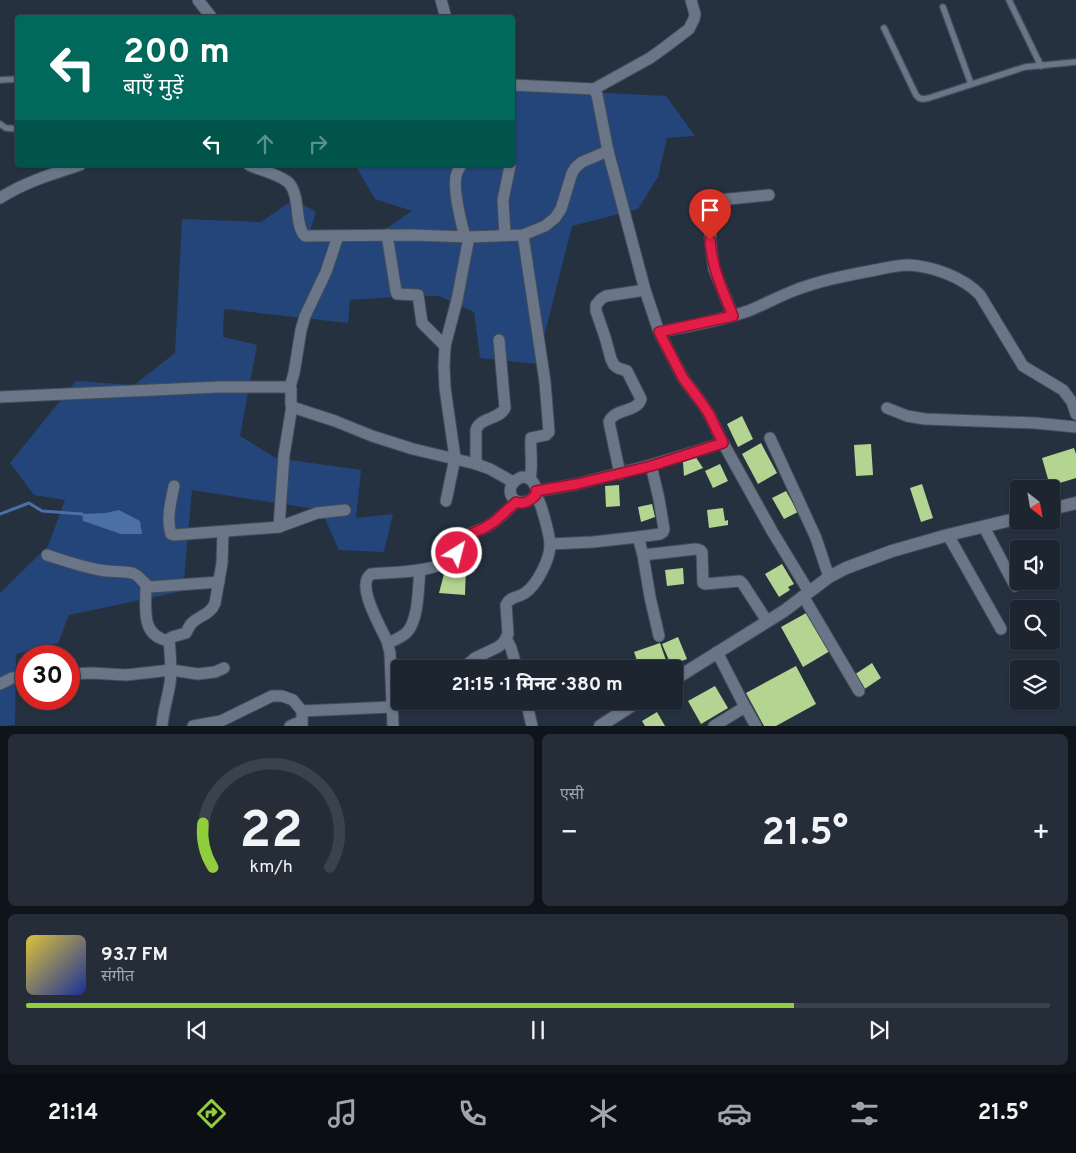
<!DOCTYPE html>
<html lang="hi">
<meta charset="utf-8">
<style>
body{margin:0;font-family:Overpass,"Noto Sans Devanagari",sans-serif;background:#252d38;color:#f1f3f6;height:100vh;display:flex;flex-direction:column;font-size:19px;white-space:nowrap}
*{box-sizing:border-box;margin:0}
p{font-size:16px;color:#a0a5ab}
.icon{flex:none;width:28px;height:28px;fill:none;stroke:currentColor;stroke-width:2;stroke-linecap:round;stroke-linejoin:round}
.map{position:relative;height:726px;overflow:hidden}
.panel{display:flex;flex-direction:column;gap:8px;padding:8px;background:#0f141a;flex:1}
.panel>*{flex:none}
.hud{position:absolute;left:15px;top:15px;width:500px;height:152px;border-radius:5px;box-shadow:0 1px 4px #0004,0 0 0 1px #3a424c;background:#00695c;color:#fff;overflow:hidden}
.needle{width:32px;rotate:149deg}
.tools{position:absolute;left:1010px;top:480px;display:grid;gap:10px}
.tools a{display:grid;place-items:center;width:50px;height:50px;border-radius:5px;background:#1c2530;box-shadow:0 1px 4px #0004,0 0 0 1px #3a424c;font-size:25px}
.speed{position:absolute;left:15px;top:645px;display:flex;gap:10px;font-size:25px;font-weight:700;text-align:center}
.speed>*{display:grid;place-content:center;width:65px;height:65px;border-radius:50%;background:#1c2530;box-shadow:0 1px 4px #0004,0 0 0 1px #3a424c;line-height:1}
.speed .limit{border:8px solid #d22;background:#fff;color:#111}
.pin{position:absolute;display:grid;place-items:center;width:42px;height:42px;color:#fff;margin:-51px -21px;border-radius:50% 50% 50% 0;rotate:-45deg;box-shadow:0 0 5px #0007}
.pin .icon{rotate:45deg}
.me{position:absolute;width:55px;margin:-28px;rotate:36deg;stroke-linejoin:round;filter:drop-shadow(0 0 4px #0008)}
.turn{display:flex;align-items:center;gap:18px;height:105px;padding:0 25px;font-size:22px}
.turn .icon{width:65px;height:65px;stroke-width:2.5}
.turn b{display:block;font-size:35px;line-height:42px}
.lanes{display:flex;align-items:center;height:48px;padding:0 25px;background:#0003;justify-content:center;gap:25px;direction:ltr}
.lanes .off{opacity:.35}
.big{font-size:38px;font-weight:700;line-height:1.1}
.panel .card{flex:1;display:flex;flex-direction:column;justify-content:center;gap:8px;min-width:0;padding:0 18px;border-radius:8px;background:#252d38}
.panel .dial{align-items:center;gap:0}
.dial svg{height:130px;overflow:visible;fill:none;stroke:#3a424c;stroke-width:7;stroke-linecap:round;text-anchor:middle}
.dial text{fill:#f1f3f6;stroke:none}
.song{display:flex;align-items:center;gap:15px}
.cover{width:60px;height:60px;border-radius:8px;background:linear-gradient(135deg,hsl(50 70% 55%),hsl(230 70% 35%))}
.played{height:5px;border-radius:2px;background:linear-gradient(90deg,#92cd3e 75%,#3a424c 75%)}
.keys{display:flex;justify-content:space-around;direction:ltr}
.heat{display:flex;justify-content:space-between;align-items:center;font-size:28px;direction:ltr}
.panel .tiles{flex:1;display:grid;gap:8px;grid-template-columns:1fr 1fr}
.card:last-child{grid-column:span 2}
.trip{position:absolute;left:391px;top:660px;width:292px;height:50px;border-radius:5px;background:#1c2530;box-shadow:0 1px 4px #0004,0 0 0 1px #3a424c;font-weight:700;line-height:50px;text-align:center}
.tabs{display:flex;height:80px;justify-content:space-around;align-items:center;background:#0b0f13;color:#a0a5ab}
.tabs .icon{width:35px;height:35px}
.tabs .current{color:#92cd3e}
.tabs b{font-size:22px;color:#f1f3f6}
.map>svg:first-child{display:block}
</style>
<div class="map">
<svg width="1076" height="726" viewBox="0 0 1076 726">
<rect width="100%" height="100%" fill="#263140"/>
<!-- green -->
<path fill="#234579" d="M513,88L666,96L695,136L667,138L658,177L638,209L572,226L537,364L480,358L474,312L439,296H410L350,300L348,323L224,309L223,337L257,345L240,436L276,458L361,470L356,518L393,514L384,552L339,550L321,510L192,490L183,591L69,615L58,643L16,654L15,725L0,726V593L48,546L65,500L34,495L10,463L76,381L134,385L175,353L182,219L261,222L294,199L316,212L308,237L384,230L412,211L375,199L355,165H512Z"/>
<!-- water -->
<path fill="#4b6fa6" d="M119,510L140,521L142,534H121L83,521L82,514L106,513Z"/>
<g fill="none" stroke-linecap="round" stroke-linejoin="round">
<!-- stream -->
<path stroke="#4b6fa6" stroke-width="3" d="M0,514L29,503L42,511L82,514"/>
</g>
<!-- building -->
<g fill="#b4d592">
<path d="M742,416L753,439L738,447L727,424Z"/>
<path d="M761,443L777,473L758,484L742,454Z"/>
<path d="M871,444L873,475L856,476L854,445Z"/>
<path d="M1074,448L1076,454V478L1050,486L1042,458Z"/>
<path d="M695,456L703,468L684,476L683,462Z"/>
<path d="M720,464L728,481L713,488L705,471Z"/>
<path d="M922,484L933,518L921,522L910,488Z"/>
<path d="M619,485L620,506L606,507L605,486Z"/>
<path d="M786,491L798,512L784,519L772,498Z"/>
<path d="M652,504L655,517L641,522L638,507Z"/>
<path d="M723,508L725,521L728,520V525L709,528L707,510Z"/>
<path d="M782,564L794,584L788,587L790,590L779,597L765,574Z"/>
<path d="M466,566L465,595L439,593L445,570Z"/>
<path d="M683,568L684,584L667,586L665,570Z"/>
<path d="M808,612L830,651L803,667L781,627Z"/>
<path d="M678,637L687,659L671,665L662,644Z"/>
<path d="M660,643L669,669H640L634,652Z"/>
<path d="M557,661L558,669H544V663Z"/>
<path d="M872,663L881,678L863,690L854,675Z"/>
<path d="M796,666L816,704L776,726H764L746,693Z"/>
<path d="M715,686L728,708L701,724L688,701Z"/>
<path d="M657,712L665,726H645L642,721Z"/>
</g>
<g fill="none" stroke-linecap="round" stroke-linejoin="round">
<!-- service casing -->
<g stroke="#444c59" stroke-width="8">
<g id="service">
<path d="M1009,0L1041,66"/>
<path d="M943,7L971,84"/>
<path d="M884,28L916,95L919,98L923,99L929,98L1025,67L1076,62"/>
<path d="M0,80L18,79"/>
<path d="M0,124L6,128L18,129"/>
</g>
</g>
<!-- minor casing -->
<g stroke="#444c59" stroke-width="13">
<g id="minor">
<path d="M198,0L212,18"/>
<path d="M441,0L446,18"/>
<path d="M512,85L594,89L650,58L664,48L689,29L694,19L695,14L691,0"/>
<path d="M594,89L597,95L608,151L645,290L659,332L683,378L701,402L709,414L723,443L772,531L809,592"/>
<path d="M249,165C260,170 281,175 289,183C301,197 294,226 305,236L411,235L469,237L523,235L545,226L555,218L561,209L572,173L576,167L582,162L608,151"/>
<path d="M461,165C459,168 457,172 456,176C453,190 461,222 465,237"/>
<path d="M0,198C25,182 52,174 80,165"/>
<path d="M387,235L396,291L397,294L418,295L422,323L445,346"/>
<path d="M505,235L503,200L510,166"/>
<path d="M523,235L545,382L549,432L546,435L531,438C530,452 533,465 530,479"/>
<path d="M733,316L714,269L712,255L710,239L713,208L715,202L719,200L769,195"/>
<path d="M659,332C689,326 719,321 748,311C763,305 778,297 793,291C818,281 844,276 870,271C882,269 895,265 908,265C932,266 963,277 980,295L1023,366L1063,390L1072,402L1076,414"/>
<path d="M290,387L294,373L301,330L305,316L326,272L338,236"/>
<path d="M0,397L219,387H290L291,389V405L295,408L335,421L372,436L413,449L476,464L490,469L513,482"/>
<path d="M887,408L907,416L925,419L1035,423L1076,427"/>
<path d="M770,438L816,538L829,577"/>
<path d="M476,464V430C480,417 499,420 505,408L499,340"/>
<path d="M620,474L609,422C614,408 637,413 641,399L627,371L618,368L614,365L611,359L605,337L596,311V305L601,299L606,296L645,290"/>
<path d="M522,477C532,477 537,485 536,495C515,516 498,486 522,477Z"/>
<path d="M174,486C171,501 166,519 171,534L174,535L279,527L317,513L345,510"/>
<path d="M537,491L577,484L651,465L723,443"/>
<path d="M446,501L455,458L445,388L444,366L445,346L457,300L469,237"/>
<path d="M279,527L284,455L292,406"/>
<path d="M984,527L1015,586"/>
<path d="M948,535L1001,629"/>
<path d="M638,537L643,555L650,597L659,636"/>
<path d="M550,544L593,542L638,537L660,534L663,532L664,529L659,499L651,465"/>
<path d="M47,555C65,561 82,567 100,570C110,572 121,571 132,573C140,575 142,583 150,587L219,582"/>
<path d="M643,555L696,549L700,550L702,552L703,583L705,584L740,581L743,584L767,621"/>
<path d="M146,586C146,608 140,636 169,641"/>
<path d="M803,596L859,691"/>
<path d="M506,638L511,648L517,669"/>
<path d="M388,643C395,640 403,637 408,631C419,617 418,587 420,570"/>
<path d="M717,652L743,703L756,726"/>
<path d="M462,669L475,658L498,647L503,643L506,638L508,634L506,605C510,596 518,598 525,593C537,585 550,559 550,545C550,535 544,516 541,506L539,501L535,496"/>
<path d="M69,674L91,673L126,675L171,670L198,674L215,672L224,668"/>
<path d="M0,684L12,678L26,677"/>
<path d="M526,701L532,726"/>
<path d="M302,711L391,707"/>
<path d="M162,726C163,711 168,697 170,683C172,669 170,653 169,639L172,637L186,633C188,630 189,625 193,622C201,615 211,614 215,603L222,563L223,532"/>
<path d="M193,726L221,721L272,696H282L293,700L302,711V726"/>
<path d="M290,726L302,721"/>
<path d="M393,726L390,653C389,649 388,645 387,641C381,627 355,585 371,574C393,572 439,573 454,556C459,551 455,543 461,539C468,533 478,531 486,527C498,521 506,511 516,502"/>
<path d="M714,726L745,707"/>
</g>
</g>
<!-- tertiary casing -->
<g stroke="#444c59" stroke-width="14">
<g id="tertiary">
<path d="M1051,509L1076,503"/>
<path d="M675,679L784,611L829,577L846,568L892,551L948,535L1019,518"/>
<path d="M600,726L639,701"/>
</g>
</g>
<!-- service -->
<use href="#service" stroke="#6a7688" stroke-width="5.5"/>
<!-- minor -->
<use href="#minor" stroke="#6a7688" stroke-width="11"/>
<!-- tertiary -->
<use href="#tertiary" stroke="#6a7688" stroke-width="12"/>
</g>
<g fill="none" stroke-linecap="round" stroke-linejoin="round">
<!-- route casing -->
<g stroke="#92132f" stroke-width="12">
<path id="route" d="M457,553L458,543L462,538L484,528L494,522L516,502C524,505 530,501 536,495V491L577,484L651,466L723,443L709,414L701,402L683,378L659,332L733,316C722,289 712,268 710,240"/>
</g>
<!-- route -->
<use href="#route" stroke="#e11d48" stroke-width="9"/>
</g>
</svg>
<div class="tools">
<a><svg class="needle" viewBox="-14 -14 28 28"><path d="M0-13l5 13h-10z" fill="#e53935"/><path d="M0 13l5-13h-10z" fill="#a0a5ab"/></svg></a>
<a><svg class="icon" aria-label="sound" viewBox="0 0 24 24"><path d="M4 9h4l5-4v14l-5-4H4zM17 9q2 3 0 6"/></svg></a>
<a><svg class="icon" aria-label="search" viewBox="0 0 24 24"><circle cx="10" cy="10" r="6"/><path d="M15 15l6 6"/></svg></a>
<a><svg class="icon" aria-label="layers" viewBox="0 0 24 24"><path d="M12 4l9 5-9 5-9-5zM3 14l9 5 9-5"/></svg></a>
</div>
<div class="speed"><div class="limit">30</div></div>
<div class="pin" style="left:710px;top:240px;background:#d93025"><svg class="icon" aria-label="arrive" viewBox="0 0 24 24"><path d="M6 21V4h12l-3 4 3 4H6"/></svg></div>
<svg class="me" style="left:457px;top:553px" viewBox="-20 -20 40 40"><circle r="17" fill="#e11d48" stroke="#fff" stroke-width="3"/><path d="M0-11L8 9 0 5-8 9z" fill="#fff"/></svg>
<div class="trip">21:15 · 1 मिनट · 380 m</div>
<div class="hud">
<div class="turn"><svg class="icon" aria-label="left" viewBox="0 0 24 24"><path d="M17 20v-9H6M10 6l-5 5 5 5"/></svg><div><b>200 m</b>बाएँ मुड़ें</div></div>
<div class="lanes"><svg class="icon" aria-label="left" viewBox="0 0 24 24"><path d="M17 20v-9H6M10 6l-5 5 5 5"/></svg><svg class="icon off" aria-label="ahead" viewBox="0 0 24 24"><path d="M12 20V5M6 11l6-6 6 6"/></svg><svg class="icon off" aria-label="right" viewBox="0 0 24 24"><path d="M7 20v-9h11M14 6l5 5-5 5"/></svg></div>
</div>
</div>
<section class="panel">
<div class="tiles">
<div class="card dial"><svg viewBox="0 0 100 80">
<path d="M14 69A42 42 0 1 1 86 69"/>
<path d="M14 69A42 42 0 0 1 8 42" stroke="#92cd3e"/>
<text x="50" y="56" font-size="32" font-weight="700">22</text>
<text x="50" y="72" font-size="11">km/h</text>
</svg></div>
<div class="card"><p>एसी</p>
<div class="heat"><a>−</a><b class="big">21.5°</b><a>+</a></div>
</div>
<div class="card">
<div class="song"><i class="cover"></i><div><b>93.7 FM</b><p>संगीत</p></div></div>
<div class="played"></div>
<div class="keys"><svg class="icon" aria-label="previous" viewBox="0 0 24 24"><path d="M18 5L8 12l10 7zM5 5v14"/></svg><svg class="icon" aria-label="pause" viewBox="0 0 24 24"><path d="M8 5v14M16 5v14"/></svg><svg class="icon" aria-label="next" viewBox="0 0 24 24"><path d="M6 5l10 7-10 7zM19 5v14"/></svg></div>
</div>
</div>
</section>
<nav class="tabs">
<b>21:14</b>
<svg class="icon current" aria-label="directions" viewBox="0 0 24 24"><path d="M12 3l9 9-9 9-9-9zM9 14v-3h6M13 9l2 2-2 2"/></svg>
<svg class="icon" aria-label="music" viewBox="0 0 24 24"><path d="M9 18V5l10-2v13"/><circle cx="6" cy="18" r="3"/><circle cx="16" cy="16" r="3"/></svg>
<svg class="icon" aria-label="phone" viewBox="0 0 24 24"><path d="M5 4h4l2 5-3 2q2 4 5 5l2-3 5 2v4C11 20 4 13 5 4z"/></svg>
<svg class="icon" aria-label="climate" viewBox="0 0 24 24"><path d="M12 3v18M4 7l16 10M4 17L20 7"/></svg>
<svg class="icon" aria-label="car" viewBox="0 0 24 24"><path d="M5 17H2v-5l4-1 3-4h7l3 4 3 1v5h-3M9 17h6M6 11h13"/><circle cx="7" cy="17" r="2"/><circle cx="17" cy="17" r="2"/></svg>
<svg class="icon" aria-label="filters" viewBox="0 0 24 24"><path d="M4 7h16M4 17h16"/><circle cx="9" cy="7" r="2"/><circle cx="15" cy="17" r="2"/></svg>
<b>21.5°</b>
</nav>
